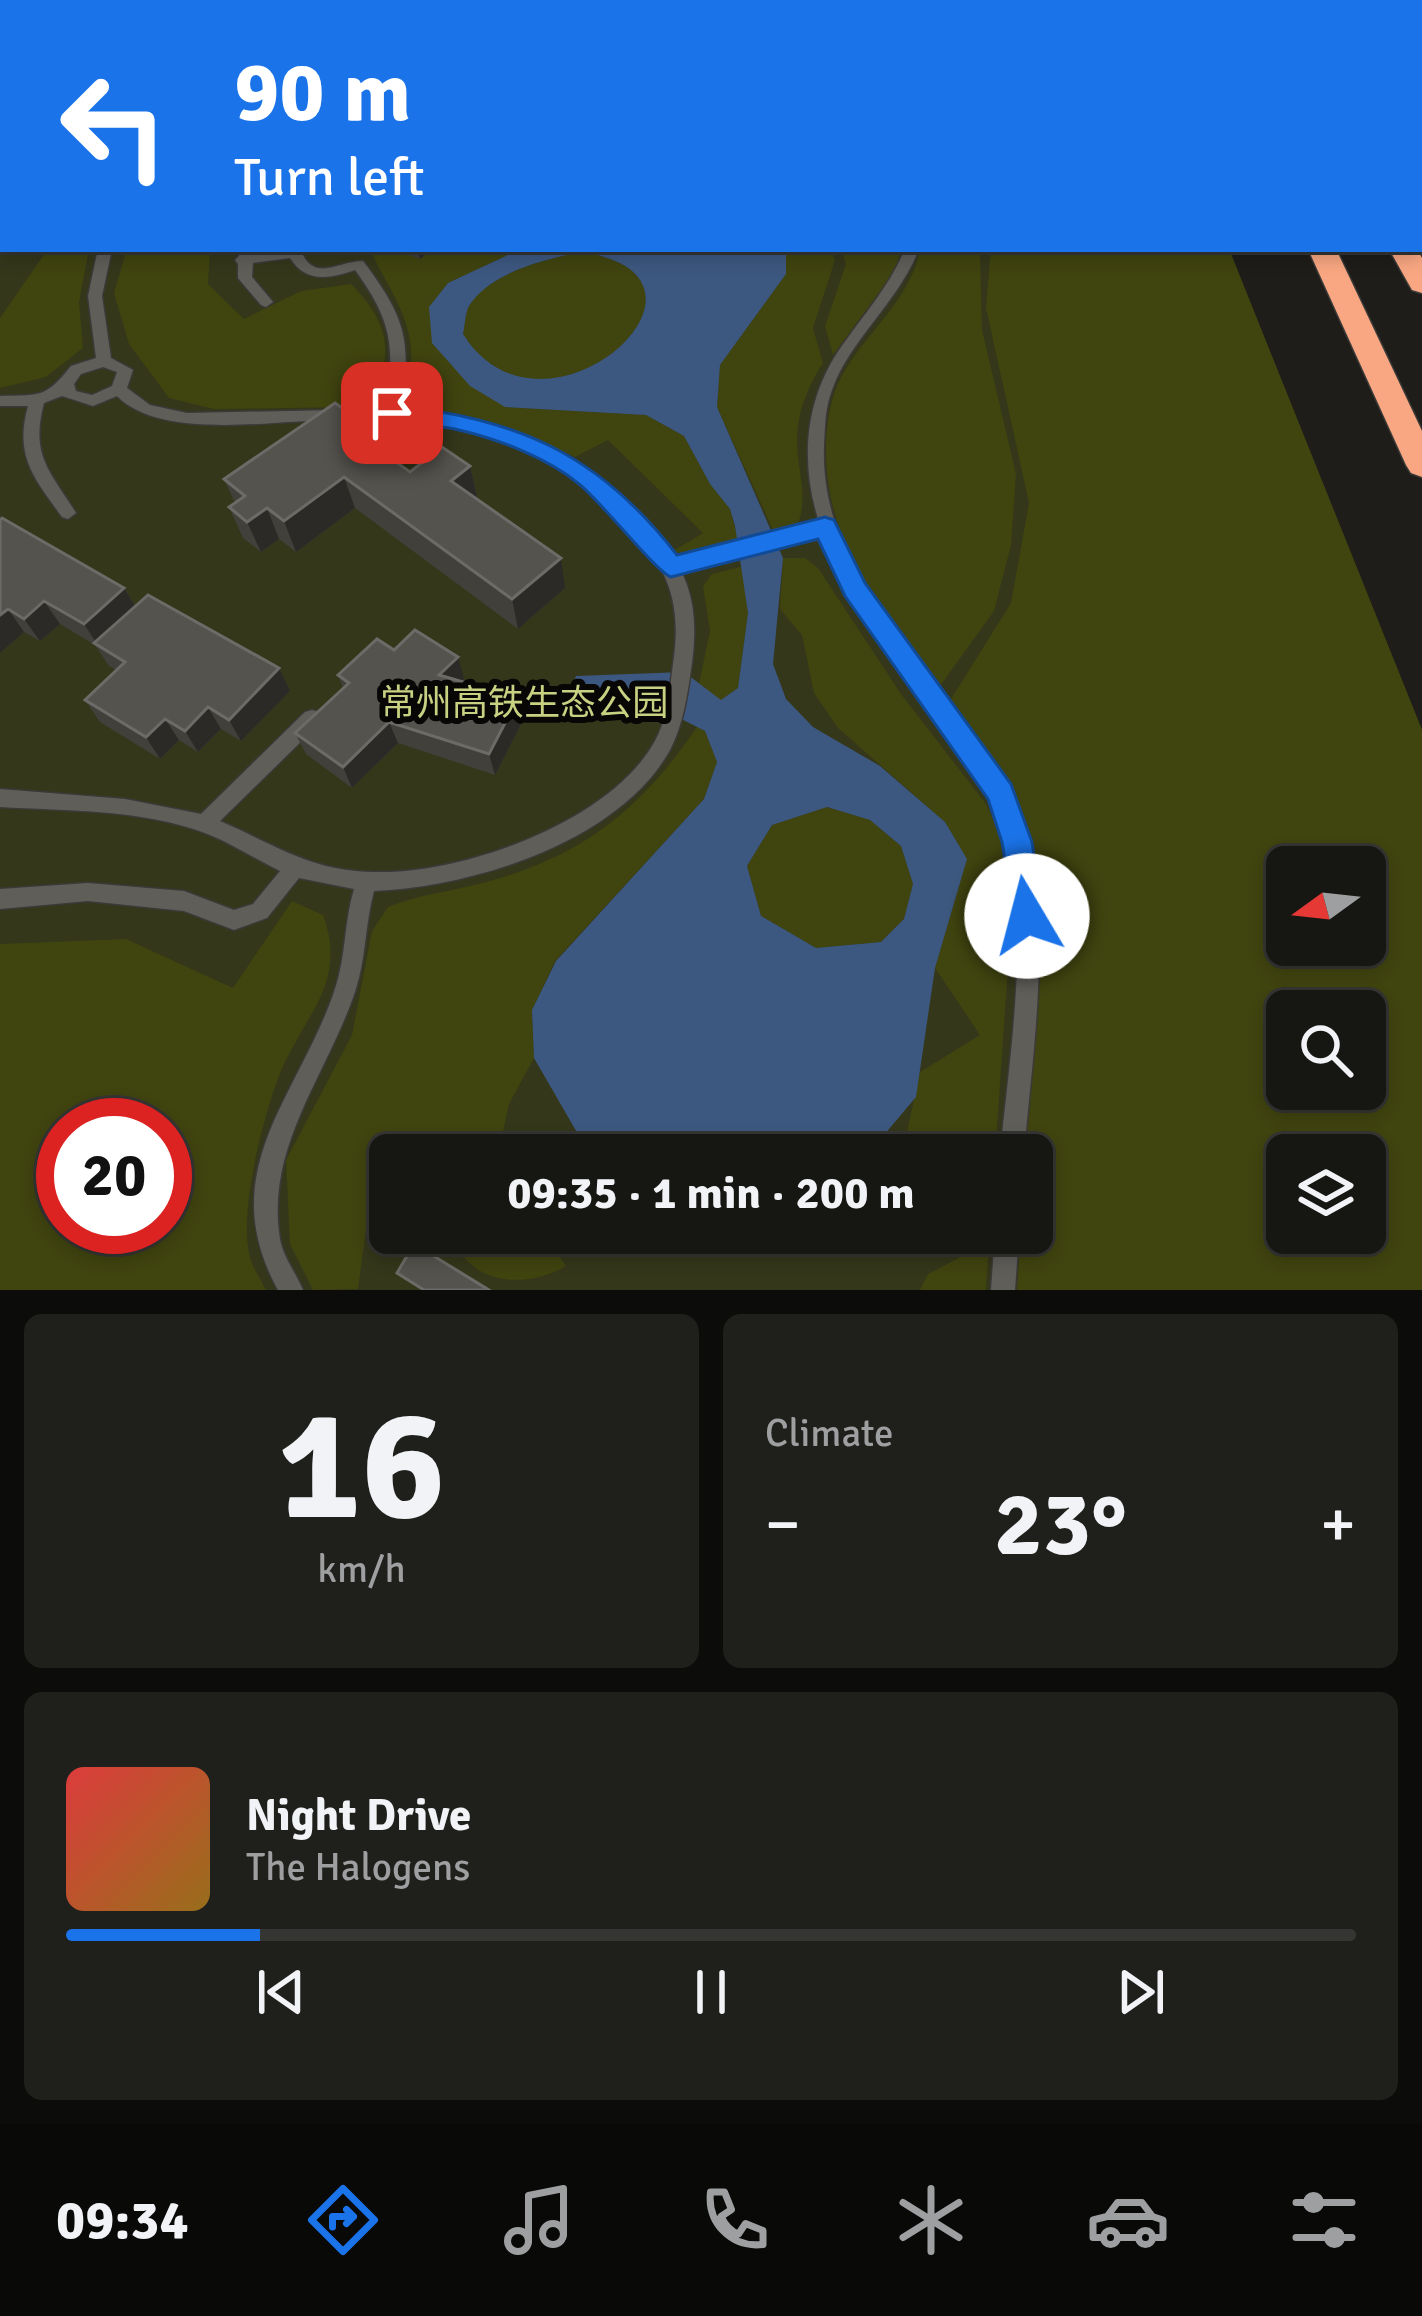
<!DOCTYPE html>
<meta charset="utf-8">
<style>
body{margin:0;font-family:Signika,"Noto Sans SC",sans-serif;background:#1f1f1c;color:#f1f3f6;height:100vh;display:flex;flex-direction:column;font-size:45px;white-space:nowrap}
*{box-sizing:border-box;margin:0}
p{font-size:39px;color:#9e9fa0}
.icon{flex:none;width:66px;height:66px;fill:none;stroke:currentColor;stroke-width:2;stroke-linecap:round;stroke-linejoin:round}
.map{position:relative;height:1290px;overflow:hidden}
.sheet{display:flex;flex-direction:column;gap:24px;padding:24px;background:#0c0c0a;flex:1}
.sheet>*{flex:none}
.top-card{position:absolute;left:0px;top:0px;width:1422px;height:252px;box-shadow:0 6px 18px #0003,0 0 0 3px #353533;background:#1a73e8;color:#fff;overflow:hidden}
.needle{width:78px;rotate:255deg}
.tools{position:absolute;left:1266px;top:846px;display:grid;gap:24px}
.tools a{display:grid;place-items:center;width:120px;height:120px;border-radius:18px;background:#161613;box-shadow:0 6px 18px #0003,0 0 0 3px #353533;font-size:60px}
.speed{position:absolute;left:36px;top:1098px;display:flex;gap:24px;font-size:60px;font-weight:700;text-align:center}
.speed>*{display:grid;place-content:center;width:156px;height:156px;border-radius:50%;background:#161613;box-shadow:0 6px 18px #0003,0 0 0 3px #353533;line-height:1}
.speed .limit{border:18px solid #d22;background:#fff;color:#111}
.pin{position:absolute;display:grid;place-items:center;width:102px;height:102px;color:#fff;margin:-51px;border-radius:24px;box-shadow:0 6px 18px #0006}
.me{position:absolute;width:132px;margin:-66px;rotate:352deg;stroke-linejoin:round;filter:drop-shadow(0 0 9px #0008)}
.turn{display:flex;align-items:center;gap:42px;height:252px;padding:0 36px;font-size:54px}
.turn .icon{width:156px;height:156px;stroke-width:2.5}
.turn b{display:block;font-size:84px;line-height:102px}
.big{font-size:90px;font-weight:800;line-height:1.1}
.sheet .card{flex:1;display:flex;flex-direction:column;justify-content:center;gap:18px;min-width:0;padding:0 42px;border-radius:18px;background:#1f1f1c}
.sheet .dial{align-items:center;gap:0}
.dial b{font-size:156px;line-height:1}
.song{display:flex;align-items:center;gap:36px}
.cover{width:144px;height:144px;border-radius:18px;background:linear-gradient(135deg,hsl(0 70% 55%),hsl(40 70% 35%))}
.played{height:12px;border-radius:6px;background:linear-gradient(90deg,#1a73e8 15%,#353533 15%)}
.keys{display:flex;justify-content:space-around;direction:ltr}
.heat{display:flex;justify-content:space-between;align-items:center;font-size:66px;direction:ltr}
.sheet .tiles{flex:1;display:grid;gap:24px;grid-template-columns:1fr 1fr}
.card:last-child{grid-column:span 2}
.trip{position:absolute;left:369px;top:1134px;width:684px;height:120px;border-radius:18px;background:#161613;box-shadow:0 6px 18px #0003,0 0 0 3px #353533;font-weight:800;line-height:120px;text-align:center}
.menu{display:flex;height:192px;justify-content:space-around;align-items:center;background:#090908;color:#9e9fa0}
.menu .icon{width:84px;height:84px}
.menu .selected{color:#1a73e8}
.menu b{font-size:54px;color:#f1f3f6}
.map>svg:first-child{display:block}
</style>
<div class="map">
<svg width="1422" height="1290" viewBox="0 0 1422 1290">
<rect width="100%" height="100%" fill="#1e1d19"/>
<!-- green -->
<path fill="#34371a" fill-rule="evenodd" d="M0,0H1128L3,3V249H1229L1422,730V1290H0ZM1287,867H1365V945H1287ZM1287,1011H1365V1089H1287ZM63,1125H165V1227H63ZM390,1155H1032V1233H390ZM1287,1155H1365V1233H1287Z"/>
<!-- forest -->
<g fill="#40440f" fill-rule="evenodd">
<path d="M48,249H89L79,302L83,348L46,377L0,388V318Z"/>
<path d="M127,249H210L208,284L244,319L301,291L351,284C389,322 396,355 369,401L351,407L214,409L169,398L129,344L114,293Z"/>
<path d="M379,249H416L420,259L432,249H521L448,283L429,307L505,407L646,415L684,436L710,484L730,509L738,540L679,558L670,553L703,533L608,440L575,457L506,427L416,407C405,387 413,370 411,348C408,314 388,286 373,256Z"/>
<path d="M786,249H831L835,260L813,328L823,363C809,384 798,411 797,437C796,466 810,499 797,525L773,530L717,407L720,365L786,274Z"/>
<path d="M841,249H901L895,271L833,355L825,326L846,264Z"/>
<path d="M920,249H972L980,255L982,330L1016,474L1011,545L994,611L940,686C884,614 827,548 826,452C826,426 830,395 844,372C868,331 912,297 920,249Z"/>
<path d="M991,249H1229L1422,730V1290H1017L1021,1233H1032V1155H1025C1031,1053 1059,882 1012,791C996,758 971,729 951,699L1011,603L1029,503L986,308ZM1287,867H1365V945H1287ZM1287,1011H1365V1089H1287ZM1287,1155H1365V1233H1287Z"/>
<path d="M581,252C750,276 544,463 463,335C465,326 465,313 469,306C489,273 546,259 581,252Z"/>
<path d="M783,558H805L818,568L901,694L986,804L1005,843L1013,897L995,1155H902L920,1072L980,1035L935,968L967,859L945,822L838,728L814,693L802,635L780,609Z"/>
<path d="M744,566L748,613L738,688L721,701L699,684L710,631L703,586L712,574Z"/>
<path d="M697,727L705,731L717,762L704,799L555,961L532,1010L534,1058L509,1104L498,1155H421L410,1145L390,1155V1162L373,1177L358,1289L313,1290L290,1244L286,1160L352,1035L372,931L388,907C417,895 447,892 478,884C579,859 639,812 697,727Z"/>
<path d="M826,807L870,820L901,846L913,884L904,919L881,942L816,948L761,916L747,866L772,825Z"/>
<path d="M292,901L323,915C349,984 302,1017 279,1076C263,1118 238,1214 250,1257C253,1268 261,1280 266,1290H0V944L126,939L233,988ZM63,1125H165V1227H63Z"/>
<path d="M452,1233H543L566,1266C525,1290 466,1285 452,1233Z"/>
<path d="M989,1242L986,1290H920L928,1274Z"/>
</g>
<!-- water -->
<path fill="#3d5880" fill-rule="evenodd" d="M521,249H786V274L720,365L717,407L783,558L773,664L786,699L813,727L880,766L945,822L967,859L935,968L916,1097L867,1155H590L534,1058L532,1010L556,961L704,799L717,762L705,731L634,695L572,688L576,676L684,672L721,700L738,688L748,613L735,526L730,509L710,484L684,436L646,415L505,407L470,386L432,343L429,307L448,283ZM581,252C750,276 544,463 463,334C465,326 465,313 469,306C489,273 545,259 581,252ZM827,807L870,820L901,846L913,884L904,919L881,942L816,948L761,916L747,866L772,825Z"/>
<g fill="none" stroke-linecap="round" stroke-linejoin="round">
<!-- lane casing -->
<g stroke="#3b3a38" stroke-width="3">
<g id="lane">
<path d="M378,0H390L389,3H377Z"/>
<rect x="759" y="0" width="12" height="3"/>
<path d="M0,197L3,198V206L0,205Z"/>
<path d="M98,249H112L102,296L111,358L133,370L127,388L150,405L187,413L385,409C396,349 392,320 355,270C329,279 306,283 290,258L253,263L252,277L273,302L266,307L261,305L238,278V264L235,260L239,256V249H253V254L300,249C314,284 337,261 363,261C405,317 413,341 400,410C517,417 606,464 675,559L819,522C799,460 805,396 844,343C866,312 890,285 905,249H919C898,303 850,339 832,390C825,408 825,426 824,445C819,574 932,674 999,773C1063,878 1033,1038 1024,1155H1000C1010,1048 1038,893 991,794C982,775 967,758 954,741C908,676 848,611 823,534L681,571C697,602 696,637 691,670C687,697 683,725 670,750C619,842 472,887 374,891C365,924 366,960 355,992C327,1075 265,1147 280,1239C283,1257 296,1273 303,1290H278C212,1170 299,1097 335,989C346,957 344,922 354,889L299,878L267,918L234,930L184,911L88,901L0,909V889L88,883L184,891L234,910L253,904L280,871C255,859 231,843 205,833C141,809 67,811 0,807V789L125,799L201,814L305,712L312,710L319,712L321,718L319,724L220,821C276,845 310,871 374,872C462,875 618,820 658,735C668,714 670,687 673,664C683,599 666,563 621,517C576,472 518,438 456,427C414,419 371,419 328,420C271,421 160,440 117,396L93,406L62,396L44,403C30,456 50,471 76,513L68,519L62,517C34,478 14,456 28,406H0V396C40,395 46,398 71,366L96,358L88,296ZM103,367L117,372L112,386L92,395L76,391L74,384L81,374Z"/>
<path d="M995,1233H1019L1015,1290H991Z"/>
</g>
</g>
<!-- highway casing -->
<g stroke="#3b3a38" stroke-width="3">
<g id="highway">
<path d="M1193,0H1215L1216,3H1194Z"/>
<path d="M1260,0H1282L1283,3H1261Z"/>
<path d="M1308,249H1336L1422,431V477L1411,473L1406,465Z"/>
<path d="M1389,249H1417L1422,258V293L1412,290Z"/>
</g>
</g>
<!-- lane -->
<use href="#lane" fill="#5f5e59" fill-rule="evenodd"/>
<!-- highway -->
<use href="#highway" fill="#f9a782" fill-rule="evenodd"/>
</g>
<!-- wall -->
<g fill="#41403b">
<path d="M408,249H432L420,259L409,255Z"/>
<path d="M391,442L397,463L410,472L470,466L477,497L476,498L565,588L518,629L355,508L296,552L279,539L261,552L243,538L229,507L235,503L224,479Z"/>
<path d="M0,520L124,588L135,606L279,668L290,691L241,741L221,729L198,752L179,740L160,759L100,722L85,700L116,670L109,666L95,645L60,624L40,641L24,632L0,653Z"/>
<path d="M394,650L464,679L461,682L523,720L495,775L398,743L352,788L306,754L295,733L343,688L338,675Z"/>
</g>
<!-- shaded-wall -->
<g fill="#2b2a26">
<path d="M3,224V249H5L0,255V227Z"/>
<path d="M418,249H432L420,259Z"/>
<path d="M391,442L400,473L379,450Z"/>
<path d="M470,466L477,497L458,512L451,481Z"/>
<path d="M344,477L355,508L296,552L284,521Z"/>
<path d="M267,508L279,539L261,552L247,522Z"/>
<path d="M561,558L565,588L518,629L512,599Z"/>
<path d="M124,588L138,611L99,647L84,624Z"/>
<path d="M44,601L60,624L40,641L24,619Z"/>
<path d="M8,609L24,632L0,653V615Z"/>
<path d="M458,657L464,679L446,697L439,675Z"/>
<path d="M279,668L290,691L241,741L229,720Z"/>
<path d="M518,698L523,720L495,775L489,754Z"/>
<path d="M208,707L221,729L198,752L185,731Z"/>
<path d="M165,719L179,740L160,759L146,737Z"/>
<path d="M389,722L398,743L352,788L343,767Z"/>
</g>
<!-- building -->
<g fill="#54534e" stroke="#6c6b67" stroke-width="3">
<path d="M0,208H3V224L0,227Z"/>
<path d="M335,403L391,442L379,450L410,472L442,447L470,466L451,481L561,558L512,599L344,477L284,521L267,508L247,522L229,507L245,496L224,479Z"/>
<path d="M2,518L124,588L84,624L44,601L24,619L8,609L0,615V520Z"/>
<path d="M148,595L279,668L229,720L208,707L185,731L165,719L146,737L85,700L125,662L94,643Z"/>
<path d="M415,630L458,657L439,675L518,698L489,754L389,722L343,767L295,733L349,683L338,675L377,639L394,650Z"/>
<path d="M414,1244L489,1290H424L397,1273Z"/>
</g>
<!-- route -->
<path fill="#1a73e8" stroke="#114b97" stroke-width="3" d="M392,405C518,419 598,453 677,555L825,517L834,520L865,583L1011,784L1032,842L1043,916L1038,926L1027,930L1016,926L1002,842L988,799L845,596L818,539L671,577C657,573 600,500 579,484C548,458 498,439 459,430C434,424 408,426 384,419L380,413Z"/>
<g text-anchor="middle" stroke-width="12" stroke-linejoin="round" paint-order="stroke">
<!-- park labels -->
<g font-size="36" fill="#c8d181" stroke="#080706">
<text x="524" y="715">常州高铁生态公园</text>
</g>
</g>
</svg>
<div class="tools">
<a><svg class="needle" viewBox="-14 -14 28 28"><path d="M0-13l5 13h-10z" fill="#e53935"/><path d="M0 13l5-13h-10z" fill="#9e9fa0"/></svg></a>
<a><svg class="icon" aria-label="search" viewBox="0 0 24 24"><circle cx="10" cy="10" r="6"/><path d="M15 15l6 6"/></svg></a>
<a><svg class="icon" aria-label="layers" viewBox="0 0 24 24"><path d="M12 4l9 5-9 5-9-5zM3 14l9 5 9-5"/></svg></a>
</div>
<div class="speed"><div class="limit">20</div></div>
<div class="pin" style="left:392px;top:413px;background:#d93025"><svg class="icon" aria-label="arrive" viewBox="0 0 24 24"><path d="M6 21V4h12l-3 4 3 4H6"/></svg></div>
<svg class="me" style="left:1027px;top:916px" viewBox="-20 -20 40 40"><circle r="19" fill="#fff"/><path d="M0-13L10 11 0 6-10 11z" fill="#1a73e8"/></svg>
<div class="trip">09:35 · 1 min · 200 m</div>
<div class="top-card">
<div class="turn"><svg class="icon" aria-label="left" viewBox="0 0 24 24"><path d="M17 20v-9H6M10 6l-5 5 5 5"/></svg><div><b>90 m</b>Turn left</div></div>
</div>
</div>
<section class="sheet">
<div class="tiles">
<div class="card dial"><b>16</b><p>km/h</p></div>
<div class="card"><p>Climate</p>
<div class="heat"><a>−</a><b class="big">23°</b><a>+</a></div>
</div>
<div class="card">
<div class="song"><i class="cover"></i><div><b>Night Drive</b><p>The Halogens</p></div></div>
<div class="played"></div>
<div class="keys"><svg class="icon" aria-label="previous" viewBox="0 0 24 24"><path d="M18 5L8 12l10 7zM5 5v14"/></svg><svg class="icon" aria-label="pause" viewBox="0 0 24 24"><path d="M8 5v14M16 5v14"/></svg><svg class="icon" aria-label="next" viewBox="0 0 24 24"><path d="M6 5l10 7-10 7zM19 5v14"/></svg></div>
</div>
</div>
</section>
<nav class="menu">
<b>09:34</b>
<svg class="icon selected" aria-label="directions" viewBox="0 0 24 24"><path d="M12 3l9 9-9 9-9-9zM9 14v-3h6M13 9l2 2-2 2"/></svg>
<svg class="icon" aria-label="music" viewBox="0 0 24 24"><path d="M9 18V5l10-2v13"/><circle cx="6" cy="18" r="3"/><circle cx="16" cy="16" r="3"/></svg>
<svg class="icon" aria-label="phone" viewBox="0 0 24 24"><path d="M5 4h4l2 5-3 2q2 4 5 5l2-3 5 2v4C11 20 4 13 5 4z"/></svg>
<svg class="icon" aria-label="climate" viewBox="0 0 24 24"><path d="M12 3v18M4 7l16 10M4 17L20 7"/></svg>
<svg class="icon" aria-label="car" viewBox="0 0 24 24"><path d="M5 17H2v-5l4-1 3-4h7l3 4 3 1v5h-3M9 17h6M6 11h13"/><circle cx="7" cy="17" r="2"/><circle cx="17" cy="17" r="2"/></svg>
<svg class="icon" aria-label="filters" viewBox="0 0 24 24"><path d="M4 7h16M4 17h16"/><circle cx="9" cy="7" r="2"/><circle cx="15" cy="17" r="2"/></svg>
</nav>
